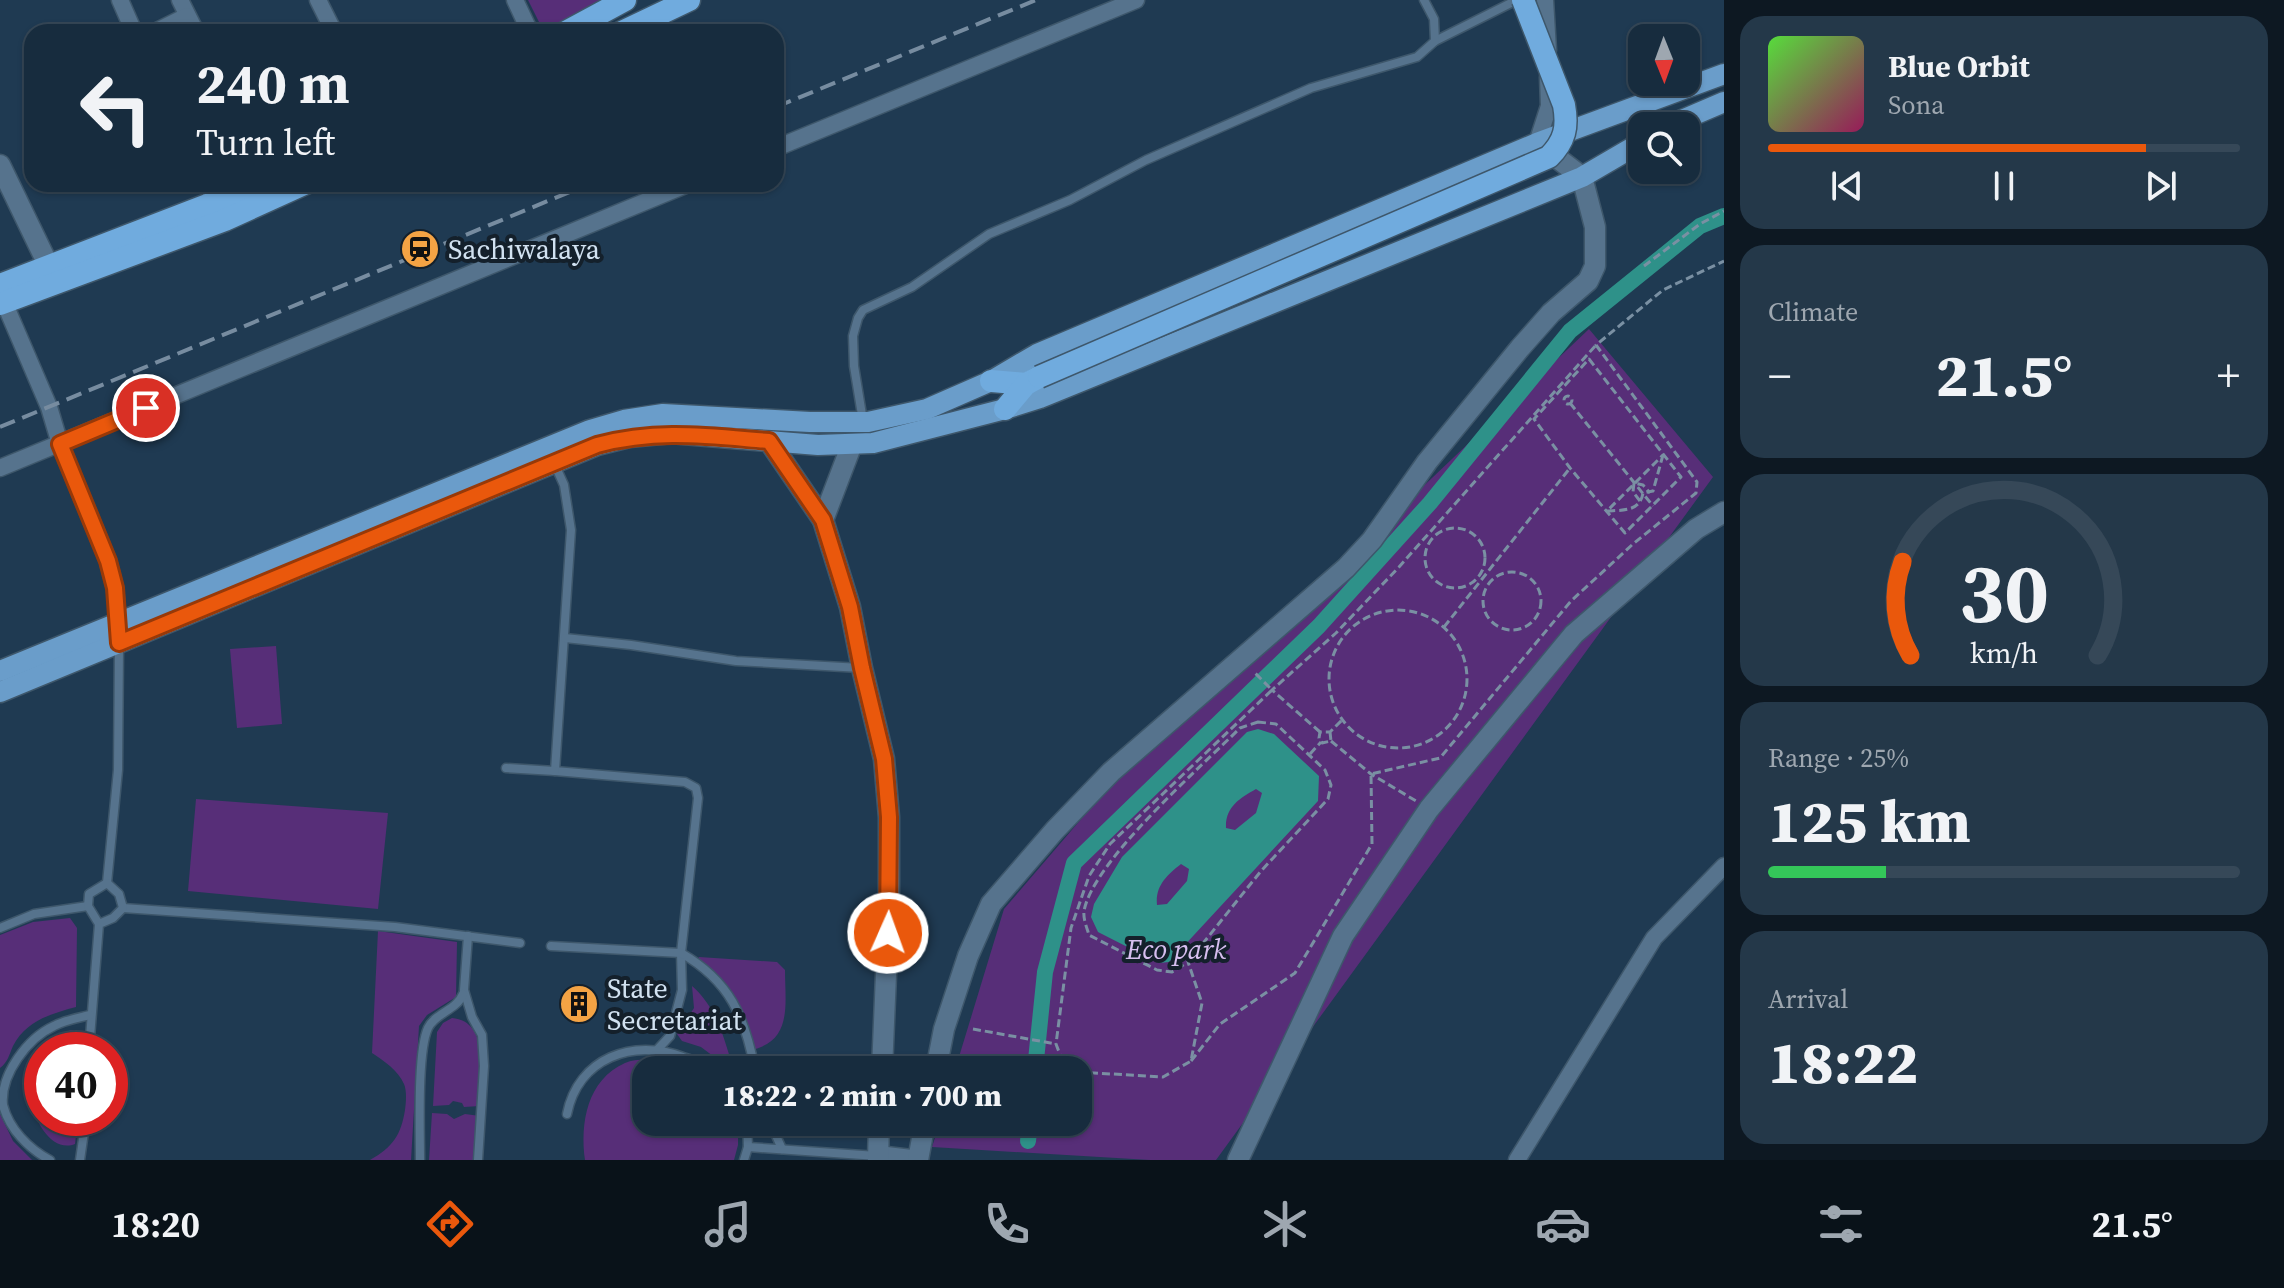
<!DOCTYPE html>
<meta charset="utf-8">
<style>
body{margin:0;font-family:"Source Serif 4",serif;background:#243849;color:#f1f3f6;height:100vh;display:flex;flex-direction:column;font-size:30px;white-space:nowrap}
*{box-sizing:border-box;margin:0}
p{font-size:26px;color:#9ea7b0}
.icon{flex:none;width:44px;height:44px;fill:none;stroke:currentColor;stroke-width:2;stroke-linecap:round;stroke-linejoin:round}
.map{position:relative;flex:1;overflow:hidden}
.side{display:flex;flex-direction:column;gap:16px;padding:16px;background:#0d1822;width:560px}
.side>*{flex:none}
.hud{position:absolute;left:24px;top:24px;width:760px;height:168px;border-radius:24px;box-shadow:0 2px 6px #0004,0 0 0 2px #364858;background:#172c3e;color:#f1f3f6;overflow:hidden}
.needle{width:52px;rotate:179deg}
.buttons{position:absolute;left:1628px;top:24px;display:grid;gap:16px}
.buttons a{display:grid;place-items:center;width:72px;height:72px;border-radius:16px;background:#172c3e;box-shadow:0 2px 6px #0004,0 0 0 2px #364858;font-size:40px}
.speed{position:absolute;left:24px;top:1032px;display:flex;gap:16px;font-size:40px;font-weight:700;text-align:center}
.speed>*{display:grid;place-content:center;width:104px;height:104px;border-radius:50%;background:#172c3e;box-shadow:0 2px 6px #0004,0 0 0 2px #364858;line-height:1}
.speed .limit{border:12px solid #d22;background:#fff;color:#111}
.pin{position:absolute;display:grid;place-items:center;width:68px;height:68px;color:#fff;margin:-34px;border:4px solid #fff;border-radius:50%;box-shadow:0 2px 8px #0007}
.me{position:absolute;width:88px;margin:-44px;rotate:2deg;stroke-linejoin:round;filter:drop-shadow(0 0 6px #0008)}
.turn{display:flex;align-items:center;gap:28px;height:168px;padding:0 40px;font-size:36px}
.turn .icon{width:104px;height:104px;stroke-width:2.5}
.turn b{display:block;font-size:56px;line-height:68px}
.big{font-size:60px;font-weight:800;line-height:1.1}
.side .card{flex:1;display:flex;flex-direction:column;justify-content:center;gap:12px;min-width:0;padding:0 28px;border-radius:24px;background:#243849}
.side .dial{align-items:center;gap:0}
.dial svg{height:208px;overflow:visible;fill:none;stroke:#364858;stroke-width:7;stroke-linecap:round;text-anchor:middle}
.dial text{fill:#f1f3f6;stroke:none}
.song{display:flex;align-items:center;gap:24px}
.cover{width:96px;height:96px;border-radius:12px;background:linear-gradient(135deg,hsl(110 70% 55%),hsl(330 70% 35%))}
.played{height:8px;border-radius:4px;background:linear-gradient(90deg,#ea580c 80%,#364858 80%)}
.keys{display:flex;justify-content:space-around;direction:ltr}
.heat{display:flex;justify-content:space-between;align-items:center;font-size:44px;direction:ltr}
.charge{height:12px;border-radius:6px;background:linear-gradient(90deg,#34c759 25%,#364858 0)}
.trip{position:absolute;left:632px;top:1056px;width:460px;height:80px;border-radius:24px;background:#172c3e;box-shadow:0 2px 6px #0004,0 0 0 2px #364858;font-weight:800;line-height:80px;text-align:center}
.menu{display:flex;height:128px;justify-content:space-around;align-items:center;background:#091219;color:#9ea7b0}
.menu .icon{width:56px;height:56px}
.menu .selected{color:#ea580c}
.menu b{font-size:36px;color:#f1f3f6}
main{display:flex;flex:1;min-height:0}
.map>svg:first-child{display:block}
</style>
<main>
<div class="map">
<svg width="1724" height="1160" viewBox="0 0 1724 1160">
<rect width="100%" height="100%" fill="#1f3a52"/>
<!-- green -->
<g fill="#572e78">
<path d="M528,0H603L544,32Z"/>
<path d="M1589,329L1713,477L1216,1160H1150L932,1147L940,1122H1078V1070H955L1004,909L1119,775Z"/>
<path d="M276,646L282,724L237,728L230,649Z"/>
<path d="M196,799L388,813L378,909L188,891Z"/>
<path d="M70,918L77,928L76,1007C50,1014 26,1021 13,1046C9,1055 8,1062 0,1068V935L33,922Z"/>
<path d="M378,931L457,942L456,997L427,1015L419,1026L411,1160H370C393,1147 401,1135 405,1110C406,1102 407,1091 404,1084C398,1070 384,1061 372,1053Z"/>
<path d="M699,957L777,962L785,970C785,1004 793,1041 751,1050C739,1005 739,986 697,960Z"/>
<path d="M692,986C716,1007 723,1035 732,1064L725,1065L701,1047L682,1041L677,1034L694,1008Z"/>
<path d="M452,1018C491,1021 480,1079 480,1106L464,1107L462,1103L453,1101L449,1105L433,1106L437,1032L443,1023Z"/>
<path d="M71,1030L78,1032L84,1039L83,1050H42V1118H78L75,1144C36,1160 0,1051 71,1030Z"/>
<path d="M663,1060L694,1070H646V1122H738V1145L734,1160H585C580,1123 587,1080 625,1063C636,1058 651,1060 663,1060Z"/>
<path d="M432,1113L447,1114L454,1119L465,1114L480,1116L475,1160H429Z"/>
<path d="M0,1114L13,1141L32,1160H0Z"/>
</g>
<!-- water -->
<path fill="#2e9189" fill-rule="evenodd" d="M1258,729L1274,734L1319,776L1318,801L1169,962L1159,963L1098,932L1091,917L1094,904L1122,857L1247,732ZM1256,789L1262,793L1256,813L1235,830L1226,828C1225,807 1240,798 1256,789ZM1181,864L1189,869L1187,881L1167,904L1157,905C1155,886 1167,875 1181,864Z"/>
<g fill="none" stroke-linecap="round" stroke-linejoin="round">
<!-- canal -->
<g stroke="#2e9189" stroke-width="16">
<path d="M1035,1070L1045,972L1074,863L1319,626L1430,503L1570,331L1700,226L1724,216"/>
<path d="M1028,1141L1030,1122"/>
</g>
<!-- service casing -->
<g stroke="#3e576b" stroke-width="11">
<g id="service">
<path d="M1435,41L1517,0"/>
<path d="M863,421L854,366L853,336L858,318L863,310L912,287L989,234L1070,200L1146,160L1311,88L1417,57L1435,41L1434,19L1424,0"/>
<path d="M555,465L564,485L571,530L555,771L685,782L696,788L698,798L681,953L682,990L670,1036L657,1050"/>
<path d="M565,638L631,645L736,661L861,668"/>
<path d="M506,768L555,771"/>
<path d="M107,883L118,770L119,644"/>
<path d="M123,908L395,927L520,943"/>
<path d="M0,928L34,914L88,906"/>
<path d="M468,936L464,990L472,1017L482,1035L484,1066L478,1160"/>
<path d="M551,946L681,953C730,981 745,1017 755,1070"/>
<path d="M89,1050L99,924L88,906L89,894L107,883L119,894L123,908L113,918L99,924"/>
<path d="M567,1114C578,1058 633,1038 683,1057C693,1060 703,1063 711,1070"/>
<path d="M770,1122L782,1149"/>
<path d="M748,1147L877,1156"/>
<path d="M50,1160C29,1149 9,1129 3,1105C0,1074 28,1038 54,1026C65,1020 78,1018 90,1015"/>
<path d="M80,1160L86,1118"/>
<path d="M420,1160C420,1130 417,1052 428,1028C435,1013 457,1010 463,994"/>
<path d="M744,1160L748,1147L747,1122"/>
</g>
</g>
<!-- minor casing -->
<g stroke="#3e576b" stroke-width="19">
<g id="minor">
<path d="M120,0L134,32"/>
<path d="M180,0L196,32"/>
<path d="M318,0L334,32"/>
<path d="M515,0L530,32"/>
<path d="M1545,0L1548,50"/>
<path d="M155,32L187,16"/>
<path d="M1537,143L1549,106L1548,77"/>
<path d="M776,148L1136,0"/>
<path d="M207,184L215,202"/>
<path d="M1,295L49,407L60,444L108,561L115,588L119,634"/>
<path d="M0,468L688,184"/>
<path d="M1517,1160L1654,938L1724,866"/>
</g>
</g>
<!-- tertiary casing -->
<g stroke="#3e576b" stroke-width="23">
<g id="tertiary">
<path d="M0,165L55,279"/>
<path d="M769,441L823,520L850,607L862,668L884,759L889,817V903L882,1070"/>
<path d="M823,520L852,444"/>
<path d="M936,1070L944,1029L968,956L991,904L1055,830L1111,772L1346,568L1372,540L1427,462L1520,348L1551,313L1588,281L1595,266V227L1582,177L1540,145"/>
<path d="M878,1156L911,1160"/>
<path d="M878,1160L879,1122"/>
<path d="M918,1160L925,1122"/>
<path d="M1238,1160L1343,936L1429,809L1574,634L1696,529L1724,512"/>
</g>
</g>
<!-- primary casing -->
<g stroke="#3e576b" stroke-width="23">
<g id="primary">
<path d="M1668,126L1724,102"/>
<path d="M0,671L590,430L624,420L663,414L810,422H868L927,409L991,381L1037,354L1537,143L1724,74"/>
<path d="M0,692L597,445L629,437L671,433L818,445L873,443L1005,409L1040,398L1582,177L1642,142"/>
</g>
</g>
<!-- trunk casing -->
<g stroke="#3e576b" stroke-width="25">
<g id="trunk">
<path d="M566,32L625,0"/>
<path d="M622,32L689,0"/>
<path d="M0,285L215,202L255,184"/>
<path d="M0,304L225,220L304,184"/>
<path d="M991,381L1026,384"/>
<path d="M1005,409L1026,384L1039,377"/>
</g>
</g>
<!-- path -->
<g stroke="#7a90a3" stroke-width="3" stroke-dasharray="8 4" stroke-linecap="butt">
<path d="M1644,266L1700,224L1724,211"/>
<path d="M1589,359L1681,477L1625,533L1570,468L1534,419Z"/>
<circle cx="1568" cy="400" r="4"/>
<path d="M1570,403L1653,506"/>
<path d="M1663,455L1653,491L1643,493C1640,512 1622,510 1607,511Z"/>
<path d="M1640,501L1633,492L1634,483L1643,485L1650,493"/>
<circle cx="1455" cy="558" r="30"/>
<circle cx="1512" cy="601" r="29"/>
<circle cx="1398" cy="679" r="69"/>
<path d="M1444,627L1570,468"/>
<path d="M1258,722L1276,724L1325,770L1331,785L1328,799L1261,871L1188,962L1172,972L1157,970L1089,935C1087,928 1083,919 1084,911C1093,861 1201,767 1240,728Z"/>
<path d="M1320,732L1272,690L1336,633L1399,567L1596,345"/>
<path d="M1330,732L1331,741L1322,743L1319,738L1320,732H1330L1342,720"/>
<path d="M1331,741L1371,774L1416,801"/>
<path d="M1310,754L1321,742"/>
<path d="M973,1029L1056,1044"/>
<path d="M1191,1061L1220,1024L1295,973L1372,844L1371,774L1440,758L1571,601L1633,544L1696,493L1697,482L1596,345L1663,290L1724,261"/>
<path d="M1071,1070L1064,1065L1056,1044L1071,928L1089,876L1110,844L1272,690L1255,673"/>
<path d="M1078,1072L1163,1077L1191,1061L1202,1003L1188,962"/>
</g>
<!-- service -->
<use href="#service" stroke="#56738d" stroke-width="8"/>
<!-- minor -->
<use href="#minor" stroke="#56738d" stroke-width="16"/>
<!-- tertiary -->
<use href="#tertiary" stroke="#56738d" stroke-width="20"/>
<!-- primary -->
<use href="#primary" stroke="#6a9dca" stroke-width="20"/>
<!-- trunk -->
<use href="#trunk" stroke="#70abde" stroke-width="22"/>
<!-- rail -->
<g stroke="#778ca0" stroke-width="4" stroke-dasharray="16 8" stroke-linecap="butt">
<path d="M776,107L1036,0"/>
<path d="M0,427L589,184"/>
</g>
<!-- trunk-bridge casing -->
<g stroke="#3e576b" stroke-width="25" stroke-linecap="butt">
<path id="trunk-bridge" d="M1039,377L1549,157C1565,141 1568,127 1564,105L1523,0"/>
</g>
<!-- trunk-bridge -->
<use href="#trunk-bridge" stroke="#70abde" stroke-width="22"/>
</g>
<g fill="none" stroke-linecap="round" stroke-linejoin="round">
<!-- route casing -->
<g stroke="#983908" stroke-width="20">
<path id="route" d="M146,408L60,444L108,561L115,588L119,643L597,445C658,429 706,436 769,441L823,520L850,607L862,668L884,759L889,817L888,933"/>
</g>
<!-- route -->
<use href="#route" stroke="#ea580c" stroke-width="14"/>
</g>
<!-- icons -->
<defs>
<g id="station-disc" transform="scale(2)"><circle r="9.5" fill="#f4a344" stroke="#14202b"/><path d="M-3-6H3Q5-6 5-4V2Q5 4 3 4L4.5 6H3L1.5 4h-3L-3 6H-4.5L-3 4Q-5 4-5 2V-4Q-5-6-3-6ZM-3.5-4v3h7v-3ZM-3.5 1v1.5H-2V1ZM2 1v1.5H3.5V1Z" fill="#111"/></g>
<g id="building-disc" transform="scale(2)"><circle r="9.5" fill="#f4a344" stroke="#14202b"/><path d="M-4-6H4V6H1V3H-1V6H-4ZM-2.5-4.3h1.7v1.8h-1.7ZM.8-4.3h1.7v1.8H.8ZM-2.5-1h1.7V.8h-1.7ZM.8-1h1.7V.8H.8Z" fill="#111"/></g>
</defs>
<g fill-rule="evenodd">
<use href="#station-disc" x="420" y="249"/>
<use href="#building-disc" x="579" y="1004"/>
</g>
<g text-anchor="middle" stroke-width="8" stroke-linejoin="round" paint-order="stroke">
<!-- poi labels -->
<g font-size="28" fill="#d2e2f1" stroke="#14202b" text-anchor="start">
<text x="448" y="259">Sachiwalaya</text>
<text x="607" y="998">State<tspan x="607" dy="32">Secretariat</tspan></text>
</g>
<!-- park labels -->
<g font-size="28" font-style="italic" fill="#d6beef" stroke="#14202b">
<text x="1176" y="959">Eco park</text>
</g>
</g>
</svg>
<div class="buttons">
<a><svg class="needle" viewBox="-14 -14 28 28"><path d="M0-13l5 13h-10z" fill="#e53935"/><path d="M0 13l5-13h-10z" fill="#9ea7b0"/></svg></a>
<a><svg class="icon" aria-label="search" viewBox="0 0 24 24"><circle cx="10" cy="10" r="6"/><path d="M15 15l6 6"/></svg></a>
</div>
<div class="speed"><div class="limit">40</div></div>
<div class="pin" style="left:146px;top:408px;background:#d93025"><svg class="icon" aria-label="arrive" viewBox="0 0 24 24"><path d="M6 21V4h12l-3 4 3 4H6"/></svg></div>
<svg class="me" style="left:888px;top:933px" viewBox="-20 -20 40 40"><circle r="17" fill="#ea580c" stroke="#fff" stroke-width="3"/><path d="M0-11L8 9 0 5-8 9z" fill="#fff"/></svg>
<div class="trip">18:22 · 2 min · 700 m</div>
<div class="hud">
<div class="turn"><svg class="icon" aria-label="left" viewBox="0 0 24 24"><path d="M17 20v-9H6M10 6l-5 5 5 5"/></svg><div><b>240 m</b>Turn left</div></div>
</div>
</div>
<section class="side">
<div class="card">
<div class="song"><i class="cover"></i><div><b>Blue Orbit</b><p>Sona</p></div></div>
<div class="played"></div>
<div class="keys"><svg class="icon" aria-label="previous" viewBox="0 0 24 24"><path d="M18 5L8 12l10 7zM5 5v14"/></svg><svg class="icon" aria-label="pause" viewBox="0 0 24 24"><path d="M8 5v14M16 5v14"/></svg><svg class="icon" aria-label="next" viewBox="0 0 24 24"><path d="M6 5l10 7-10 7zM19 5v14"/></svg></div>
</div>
<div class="card"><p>Climate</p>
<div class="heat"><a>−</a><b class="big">21.5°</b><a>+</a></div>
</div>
<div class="card dial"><svg viewBox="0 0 100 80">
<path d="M14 69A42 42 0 1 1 86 69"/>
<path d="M14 69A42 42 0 0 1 11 33" stroke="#ea580c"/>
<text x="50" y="56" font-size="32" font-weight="700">30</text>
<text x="50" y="72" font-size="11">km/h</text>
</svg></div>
<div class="card"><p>Range · 25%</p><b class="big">125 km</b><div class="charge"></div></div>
<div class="card"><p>Arrival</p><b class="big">18:22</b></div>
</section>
</main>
<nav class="menu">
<b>18:20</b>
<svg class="icon selected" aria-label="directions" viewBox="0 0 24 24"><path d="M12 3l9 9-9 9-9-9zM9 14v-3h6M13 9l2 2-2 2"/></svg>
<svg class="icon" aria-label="music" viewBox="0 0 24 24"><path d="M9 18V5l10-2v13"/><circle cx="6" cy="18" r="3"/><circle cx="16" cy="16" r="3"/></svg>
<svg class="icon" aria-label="phone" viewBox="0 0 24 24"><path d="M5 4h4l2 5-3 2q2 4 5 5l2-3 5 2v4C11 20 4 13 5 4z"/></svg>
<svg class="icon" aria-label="climate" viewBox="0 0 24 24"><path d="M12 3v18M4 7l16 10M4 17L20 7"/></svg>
<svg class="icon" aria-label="car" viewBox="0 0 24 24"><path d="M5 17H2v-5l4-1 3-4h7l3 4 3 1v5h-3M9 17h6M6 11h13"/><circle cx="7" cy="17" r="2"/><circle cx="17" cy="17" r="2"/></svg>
<svg class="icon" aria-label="filters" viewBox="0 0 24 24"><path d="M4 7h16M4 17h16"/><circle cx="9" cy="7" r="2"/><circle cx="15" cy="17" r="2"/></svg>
<b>21.5°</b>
</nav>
